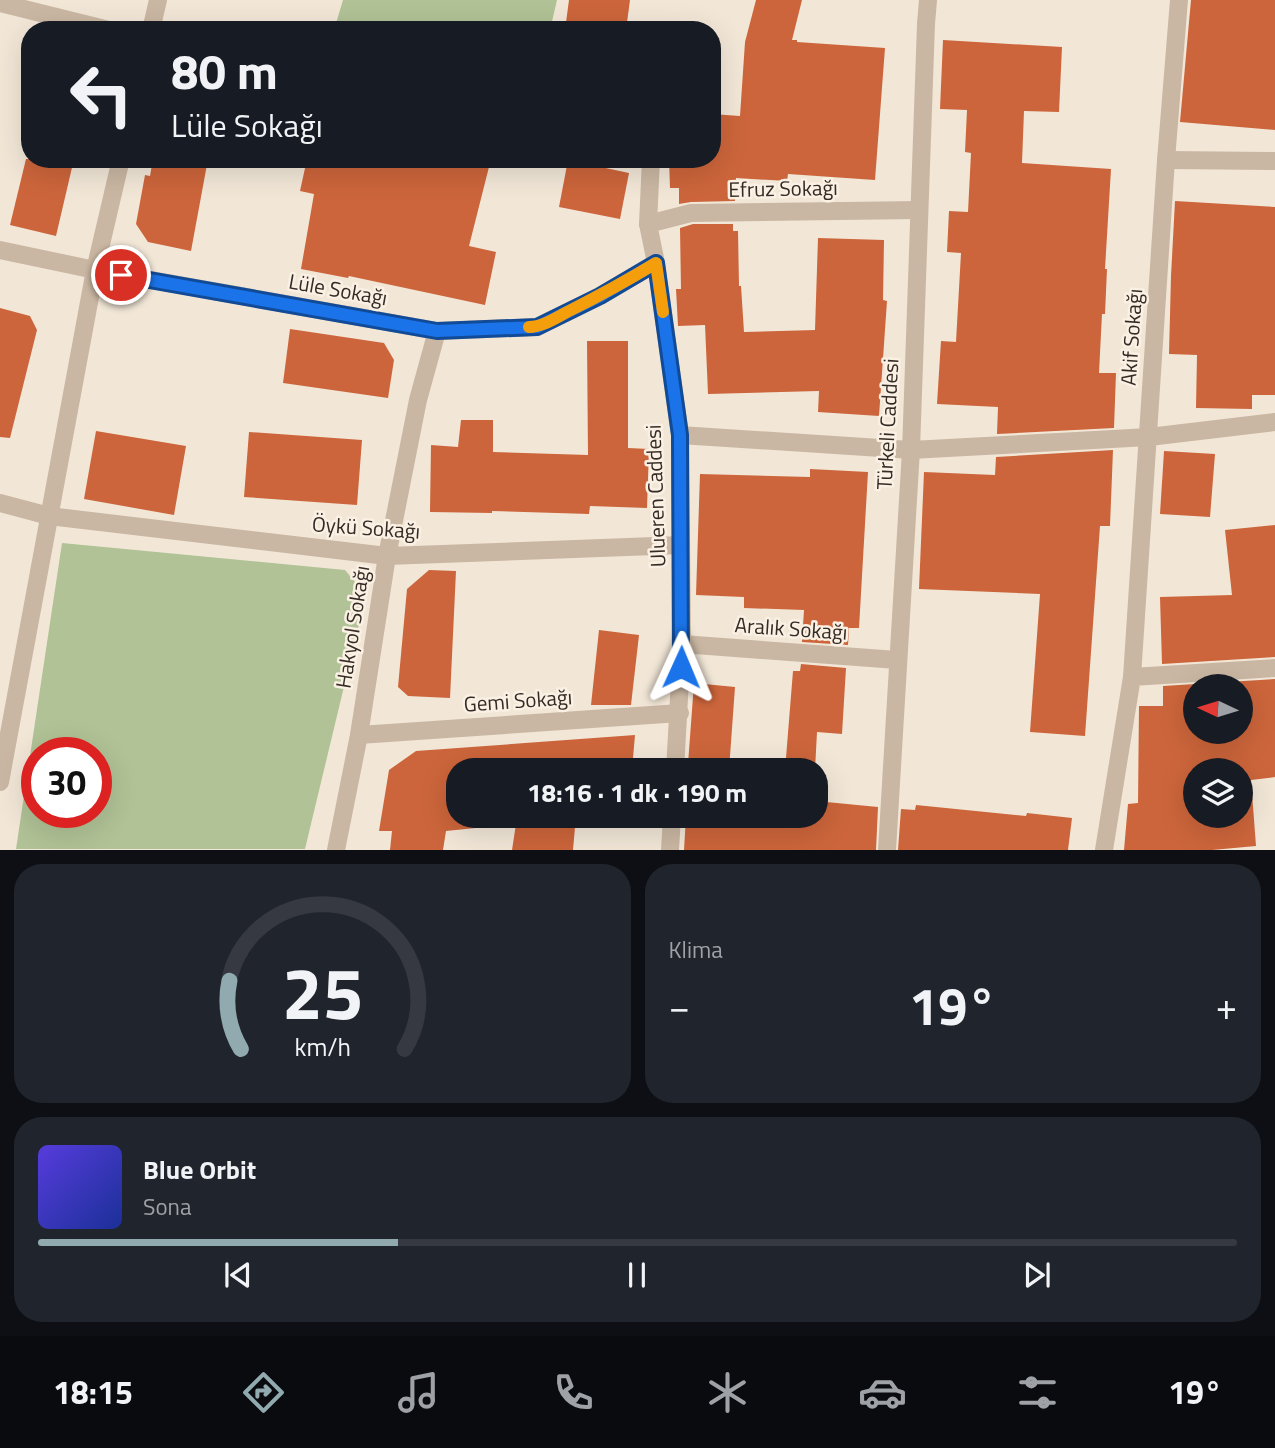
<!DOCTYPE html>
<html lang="tr">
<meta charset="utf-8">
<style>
body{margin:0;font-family:"Titillium Web",sans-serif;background:#20242c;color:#f1f3f6;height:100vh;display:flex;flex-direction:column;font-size:26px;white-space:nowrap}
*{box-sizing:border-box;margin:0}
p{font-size:23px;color:#9ea1a6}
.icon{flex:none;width:38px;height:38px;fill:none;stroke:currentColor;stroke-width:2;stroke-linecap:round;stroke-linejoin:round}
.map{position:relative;height:850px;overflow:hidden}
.side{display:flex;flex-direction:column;gap:14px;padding:14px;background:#0d0f14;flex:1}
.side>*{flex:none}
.guide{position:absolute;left:21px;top:21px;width:700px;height:147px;border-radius:28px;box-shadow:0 7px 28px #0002;background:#171b24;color:#f1f3f6;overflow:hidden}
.needle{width:46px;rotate:274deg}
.tools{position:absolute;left:1183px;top:674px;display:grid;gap:14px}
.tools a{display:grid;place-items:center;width:70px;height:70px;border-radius:50%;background:#171b24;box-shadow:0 7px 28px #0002;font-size:35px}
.speed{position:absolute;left:21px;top:737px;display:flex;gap:14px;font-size:35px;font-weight:700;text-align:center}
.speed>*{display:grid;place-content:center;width:91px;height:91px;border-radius:50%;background:#171b24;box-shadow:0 7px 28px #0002;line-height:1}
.speed .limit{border:10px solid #d22;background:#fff;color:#111}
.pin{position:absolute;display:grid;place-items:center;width:60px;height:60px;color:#fff;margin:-30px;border:4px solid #fff;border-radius:50%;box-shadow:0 2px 7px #0007}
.me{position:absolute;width:77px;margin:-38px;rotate:1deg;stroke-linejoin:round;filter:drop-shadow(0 0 5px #0008)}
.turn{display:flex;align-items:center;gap:24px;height:147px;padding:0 35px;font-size:32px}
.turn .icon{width:91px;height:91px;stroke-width:2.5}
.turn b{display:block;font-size:49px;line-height:60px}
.big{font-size:52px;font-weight:700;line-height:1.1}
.side .card{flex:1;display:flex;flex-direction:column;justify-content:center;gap:10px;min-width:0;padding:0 24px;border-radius:28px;background:#20242c}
.side .dial{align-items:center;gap:0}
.dial svg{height:182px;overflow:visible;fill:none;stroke:#363941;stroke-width:7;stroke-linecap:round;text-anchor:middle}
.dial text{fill:#f1f3f6;stroke:none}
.song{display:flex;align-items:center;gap:21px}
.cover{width:84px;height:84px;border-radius:10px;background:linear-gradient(135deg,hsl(250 70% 55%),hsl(230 70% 35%))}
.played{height:7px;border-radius:4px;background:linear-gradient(90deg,#90aaaf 30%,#363941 30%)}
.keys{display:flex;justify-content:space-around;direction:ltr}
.heat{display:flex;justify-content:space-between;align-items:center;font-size:38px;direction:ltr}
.side .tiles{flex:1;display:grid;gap:14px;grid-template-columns:1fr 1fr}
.card:last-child{grid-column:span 2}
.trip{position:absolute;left:446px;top:758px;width:382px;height:70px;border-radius:28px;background:#171b24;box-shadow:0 7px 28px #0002;font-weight:700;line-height:70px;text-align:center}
.tab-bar{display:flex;height:112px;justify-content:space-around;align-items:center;background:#090b0e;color:#9ea1a6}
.tab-bar .icon{width:49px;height:49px}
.tab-bar .active{color:#90aaaf}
.tab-bar b{font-size:32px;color:#f1f3f6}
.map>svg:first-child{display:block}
</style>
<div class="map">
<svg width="1275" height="850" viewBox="0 0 1275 850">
<rect width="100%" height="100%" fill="#f2e7d7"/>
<!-- green -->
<g fill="#b1c296" fill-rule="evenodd">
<path d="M343,0H557L550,30H334Z"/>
<path d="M62,543L345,570L366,595L305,849H16ZM37,752H96V812H37Z"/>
</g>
<!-- building -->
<g fill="#cc653b" fill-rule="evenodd">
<path d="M569,0H630L626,30H565Z"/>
<path d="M756,0H802L792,40H797V42L885,48L875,180L788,174L787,181L736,178L735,201L691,202L679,204V188H670L669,159H712V114L740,116L745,42Z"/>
<path d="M1191,0H1275V130L1180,122Z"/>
<path d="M943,40L1062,47L1059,112L1024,111L1022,163L1111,169L1105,269H1107L1105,314H1102L1099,373H1116L1114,428L997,434L998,407L937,404L941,341L956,342L961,253L947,252L949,211L968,212L971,153L965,152L967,110L940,109Z"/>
<path d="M26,159H74L56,236L10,225Z"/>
<path d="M153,159H208L191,251L148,242L136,224L145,175L150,176Z"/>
<path d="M307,159H475L490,163L469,246L496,252L485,305L349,276L348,278L301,269L314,194L300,191Z"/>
<path d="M568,160L629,173L620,219L559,207Z"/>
<path d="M1175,201L1275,207V395H1252V409L1196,408L1197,355L1169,354L1171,276Z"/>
<path d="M693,224H733V231H738L739,286H741L744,332L815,330L818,238L884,240L883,300L887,301L879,416L818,412L819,391L708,394L705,325L678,326L676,289H681L680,228Z"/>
<path d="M0,308L30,316L37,330L10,438L0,437Z"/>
<path d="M290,329L384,343L394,360L388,398L283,383Z"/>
<path d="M587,341H628V448L649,449L647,508L590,506L589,514L492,511V513L430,512L431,445L458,447L461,420H493V452L588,455Z"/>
<path d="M96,431L186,446L174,515L84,499Z"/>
<path d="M249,432L362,440L357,505L244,497Z"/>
<path d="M1113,450L1110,526H1100L1085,736L1030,732L1040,594L919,589L924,472L995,475L996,457Z"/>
<path d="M1164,451L1215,454L1210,517L1160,514Z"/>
<path d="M810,469L868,472L859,628H849L848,645L802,642L804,610L744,608V597L696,595L700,474L810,477Z"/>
<path d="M1275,525V657L1162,664L1160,597L1232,595L1225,530Z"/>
<path d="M429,570L456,571L450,698L408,696L398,687L407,589Z"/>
<path d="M599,630L639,635L631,705H591Z"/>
<path d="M801,664L846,668L842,734L817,732L815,770H785L793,671H800Z"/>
<path d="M1275,679V777L1251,780L1256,846L1212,850H1124L1128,804L1138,803L1139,706H1163V686ZM1195,686H1241V732H1195ZM1195,770H1241V816H1195Z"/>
<path d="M694,683L735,687L729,770H689L690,764H688Z"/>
<path d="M635,735L632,770H458V816H576L573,850H512L516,824L446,831L443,850H390L392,831H379L389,770L416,751Z"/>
<path d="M816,801L878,807L876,850H684L686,816H816Z"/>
<path d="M916,805L1026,816L1027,813L1072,818L1068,850H898L901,809L915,810Z"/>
</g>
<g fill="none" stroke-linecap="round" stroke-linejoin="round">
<!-- minor -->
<g stroke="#cab7a3" stroke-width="18">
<path d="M0,3L109,30"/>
<path d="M651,159L648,224L656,263L680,435L682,644L675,770"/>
<path d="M1166,160L1275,161"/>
<path d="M648,224L691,213L919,210"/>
<path d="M0,250L95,270L437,331L537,327L600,296L656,263"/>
<path d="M680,435L911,450L1149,437L1275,422"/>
<path d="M49,516L387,556L681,545"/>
<path d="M682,644L897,660"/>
<path d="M1132,677L1166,160L1179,0"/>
<path d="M359,735L680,713"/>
<path d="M336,850L359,735L387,556L418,400L437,331"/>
<path d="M670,850L672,816"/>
<path d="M1104,850L1132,677L1275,668"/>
</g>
<!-- tertiary -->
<g stroke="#cab7a3" stroke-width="18">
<path d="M151,30L158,0"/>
<path d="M0,503L49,516"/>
<path d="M0,782L95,270L121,159"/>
<path d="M887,850L911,450L926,24L928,0"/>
</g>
</g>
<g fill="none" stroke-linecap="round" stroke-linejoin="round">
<!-- route casing -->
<g stroke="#114b97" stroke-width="18">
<path id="route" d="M121,275L437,331L537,327L600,296L656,263L680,435L681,667"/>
</g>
<!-- route -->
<use href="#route" stroke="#1a73e8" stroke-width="12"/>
<!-- slow -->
<path stroke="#f59e0b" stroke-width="12" d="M529,327C543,327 557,317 569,311C599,296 628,280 656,263L663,312"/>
</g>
<g text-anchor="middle" stroke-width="5" stroke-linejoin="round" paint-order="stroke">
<!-- street labels -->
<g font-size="21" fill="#352b25" stroke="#faf0e3">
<text transform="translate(783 189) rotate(-1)" y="7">Efruz Sokağı</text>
<text transform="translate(338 290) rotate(10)" y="7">Lüle Sokağı</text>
<text transform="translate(1132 337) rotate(-86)" y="7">Akif Sokağı</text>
<text transform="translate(888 424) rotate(-87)" y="7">Türkeli Caddesi</text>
<text transform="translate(656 496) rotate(-92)" y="7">Ulueren Caddesi</text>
<text transform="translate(366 528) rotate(4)" y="7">Öykü Sokağı</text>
<text transform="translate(353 627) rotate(-81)" y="7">Hakyol Sokağı</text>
<text transform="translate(791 629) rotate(4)" y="7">Aralık Sokağı</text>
<text transform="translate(518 701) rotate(-4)" y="7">Gemi Sokağı</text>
</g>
</g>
</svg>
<div class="tools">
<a><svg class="needle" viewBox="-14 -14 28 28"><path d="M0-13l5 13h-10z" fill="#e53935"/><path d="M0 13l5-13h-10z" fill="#9ea1a6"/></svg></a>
<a><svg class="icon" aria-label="layers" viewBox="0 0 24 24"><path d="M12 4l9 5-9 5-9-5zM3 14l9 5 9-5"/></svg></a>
</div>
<div class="speed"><div class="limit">30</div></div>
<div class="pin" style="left:121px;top:275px;background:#d93025"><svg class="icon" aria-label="arrive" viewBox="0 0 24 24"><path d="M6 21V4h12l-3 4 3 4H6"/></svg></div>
<svg class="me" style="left:681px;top:667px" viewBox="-20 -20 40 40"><path d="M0-17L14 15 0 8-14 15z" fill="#1a73e8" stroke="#fff" stroke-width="4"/></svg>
<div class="trip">18:16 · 1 dk · 190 m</div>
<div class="guide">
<div class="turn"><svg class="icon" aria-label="left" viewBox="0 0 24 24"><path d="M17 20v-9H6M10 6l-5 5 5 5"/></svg><div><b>80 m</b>Lüle Sokağı</div></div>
</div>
</div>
<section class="side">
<div class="tiles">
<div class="card dial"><svg viewBox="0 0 100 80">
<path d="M14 69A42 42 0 1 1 86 69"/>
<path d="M14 69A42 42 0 0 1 9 39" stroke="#90aaaf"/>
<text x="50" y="56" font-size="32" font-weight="700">25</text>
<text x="50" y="72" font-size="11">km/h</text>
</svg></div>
<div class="card"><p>Klima</p>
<div class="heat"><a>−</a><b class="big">19°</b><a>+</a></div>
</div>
<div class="card">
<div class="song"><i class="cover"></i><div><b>Blue Orbit</b><p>Sona</p></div></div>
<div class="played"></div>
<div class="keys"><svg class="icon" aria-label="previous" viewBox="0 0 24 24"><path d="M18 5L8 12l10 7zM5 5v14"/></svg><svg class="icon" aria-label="pause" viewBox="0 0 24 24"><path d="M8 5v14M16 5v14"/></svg><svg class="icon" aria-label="next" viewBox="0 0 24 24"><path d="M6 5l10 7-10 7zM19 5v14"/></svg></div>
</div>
</div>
</section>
<nav class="tab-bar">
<b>18:15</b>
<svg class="icon active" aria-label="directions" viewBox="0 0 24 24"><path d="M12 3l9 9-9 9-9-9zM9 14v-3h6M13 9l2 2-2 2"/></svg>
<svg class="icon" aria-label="music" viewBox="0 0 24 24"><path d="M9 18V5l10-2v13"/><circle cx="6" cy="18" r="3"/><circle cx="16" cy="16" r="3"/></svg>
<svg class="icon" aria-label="phone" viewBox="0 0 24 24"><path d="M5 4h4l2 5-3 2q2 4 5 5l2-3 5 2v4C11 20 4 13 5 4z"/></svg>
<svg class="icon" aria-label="climate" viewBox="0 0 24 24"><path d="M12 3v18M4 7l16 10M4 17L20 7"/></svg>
<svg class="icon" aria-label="car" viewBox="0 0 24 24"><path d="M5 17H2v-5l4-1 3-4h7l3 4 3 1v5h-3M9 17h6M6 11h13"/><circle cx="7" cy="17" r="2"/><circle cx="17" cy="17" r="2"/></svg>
<svg class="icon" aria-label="filters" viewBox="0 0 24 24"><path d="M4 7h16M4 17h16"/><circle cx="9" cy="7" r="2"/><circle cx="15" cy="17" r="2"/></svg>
<b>19°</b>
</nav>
